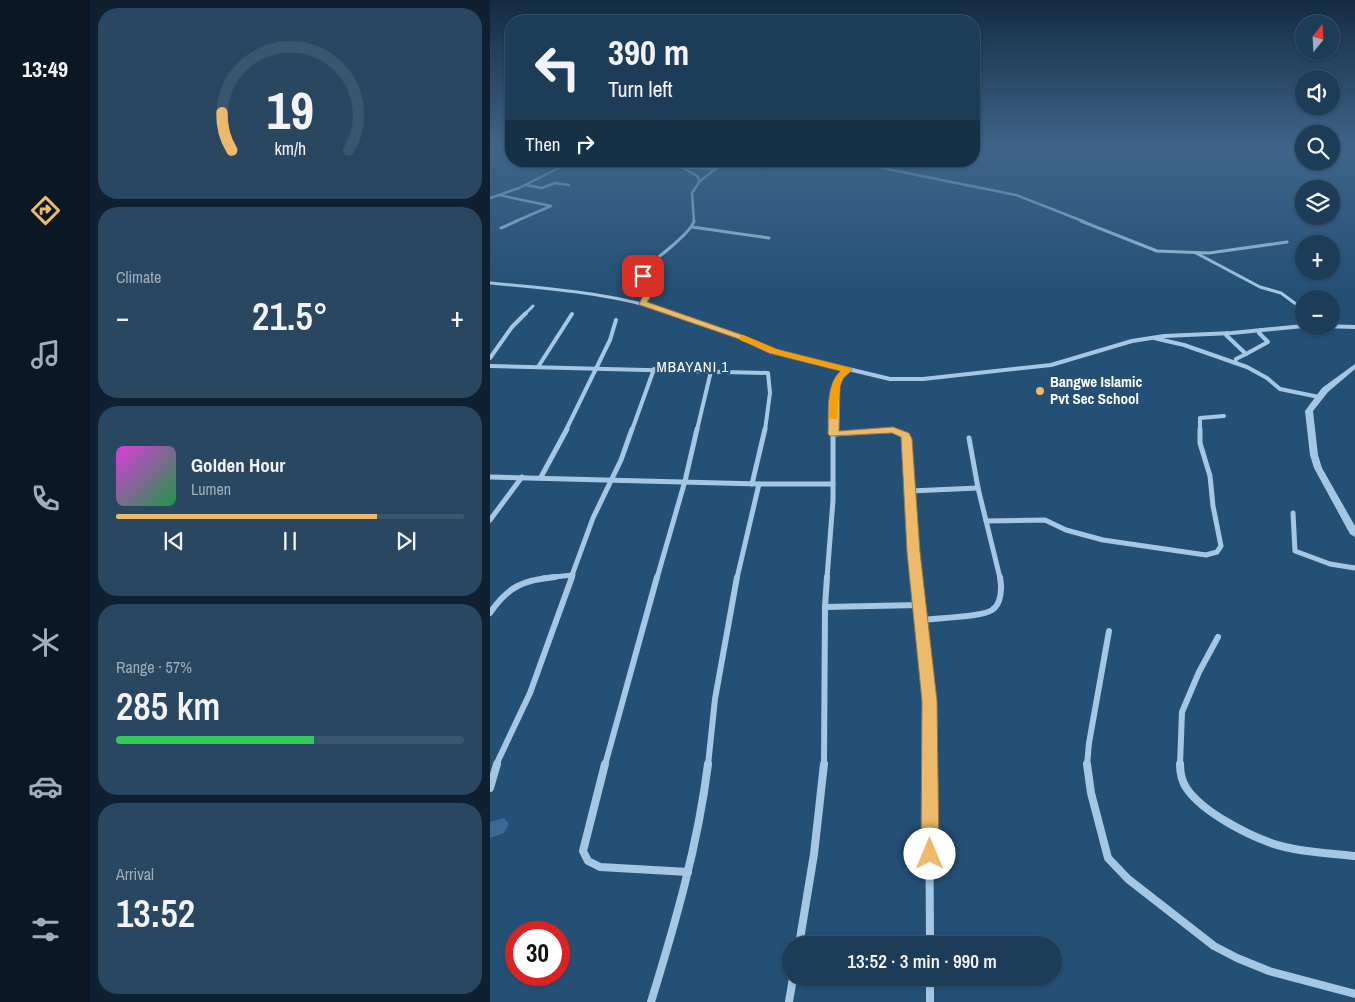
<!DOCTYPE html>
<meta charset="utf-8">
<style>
body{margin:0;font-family:"Archivo Narrow",sans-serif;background:#294761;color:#f1f3f6;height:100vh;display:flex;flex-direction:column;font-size:19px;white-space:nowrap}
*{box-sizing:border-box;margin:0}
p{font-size:16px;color:#a0adba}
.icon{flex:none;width:28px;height:28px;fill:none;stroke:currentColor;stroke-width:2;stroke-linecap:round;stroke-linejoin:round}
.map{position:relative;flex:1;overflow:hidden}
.details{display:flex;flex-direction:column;gap:8px;padding:8px;background:#0f2130;width:400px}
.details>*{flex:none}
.top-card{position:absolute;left:15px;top:15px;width:475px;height:152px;border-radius:20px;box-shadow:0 1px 4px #0004,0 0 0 1px #3a566e;background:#1c3c58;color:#f1f3f6;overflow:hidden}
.needle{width:32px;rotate:18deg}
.fabs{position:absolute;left:805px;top:15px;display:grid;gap:10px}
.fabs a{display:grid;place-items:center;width:45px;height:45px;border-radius:50%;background:#1c3c58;box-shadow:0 1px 4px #0004,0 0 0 1px #3a566e;font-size:25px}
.speed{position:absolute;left:15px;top:921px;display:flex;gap:10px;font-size:25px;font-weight:700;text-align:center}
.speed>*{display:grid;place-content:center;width:65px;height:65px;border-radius:50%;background:#1c3c58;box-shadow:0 1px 4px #0004,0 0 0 1px #3a566e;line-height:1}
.speed .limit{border:8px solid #d22;background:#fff;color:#111}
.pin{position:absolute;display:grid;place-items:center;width:42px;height:42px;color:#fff;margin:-21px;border-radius:10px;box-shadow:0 2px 8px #0006}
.me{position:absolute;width:55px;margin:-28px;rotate:0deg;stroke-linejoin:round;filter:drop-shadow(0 0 4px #0008)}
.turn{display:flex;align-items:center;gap:18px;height:105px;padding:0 20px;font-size:22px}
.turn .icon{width:65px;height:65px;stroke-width:2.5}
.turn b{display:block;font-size:35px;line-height:42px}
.then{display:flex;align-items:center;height:48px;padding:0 20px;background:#0003;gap:10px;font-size:19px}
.big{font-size:38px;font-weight:600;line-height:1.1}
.details .widget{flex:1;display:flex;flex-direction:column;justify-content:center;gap:8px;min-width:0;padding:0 18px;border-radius:20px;background:#294761}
.details .dial{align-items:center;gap:0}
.dial svg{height:130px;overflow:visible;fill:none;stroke:#3a566e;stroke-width:7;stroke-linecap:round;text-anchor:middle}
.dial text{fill:#f1f3f6;stroke:none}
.song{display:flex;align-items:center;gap:15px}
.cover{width:60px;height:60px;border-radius:8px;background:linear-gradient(135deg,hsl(300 70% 55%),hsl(140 70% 35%))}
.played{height:5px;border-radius:2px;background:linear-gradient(90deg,#ecba6a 75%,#3a566e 75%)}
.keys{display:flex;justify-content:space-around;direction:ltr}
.heat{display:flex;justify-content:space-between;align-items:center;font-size:28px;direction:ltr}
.charge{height:8px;border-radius:4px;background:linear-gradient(90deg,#34c759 57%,#3a566e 0)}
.trip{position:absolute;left:292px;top:936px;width:280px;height:50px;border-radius:25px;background:#1c3c58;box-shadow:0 1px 4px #0004,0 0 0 1px #3a566e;font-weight:600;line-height:50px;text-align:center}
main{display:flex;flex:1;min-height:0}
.tab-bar{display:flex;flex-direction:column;width:90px;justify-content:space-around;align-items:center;background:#0b1823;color:#a0adba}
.tab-bar .icon{width:35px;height:35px}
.tab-bar .on{color:#ecba6a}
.tab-bar b{font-size:22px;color:#f1f3f6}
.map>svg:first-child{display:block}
</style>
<main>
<nav class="tab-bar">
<b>13:49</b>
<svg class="icon on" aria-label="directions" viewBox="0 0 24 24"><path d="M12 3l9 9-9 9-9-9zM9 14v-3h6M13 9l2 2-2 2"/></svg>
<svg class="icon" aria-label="music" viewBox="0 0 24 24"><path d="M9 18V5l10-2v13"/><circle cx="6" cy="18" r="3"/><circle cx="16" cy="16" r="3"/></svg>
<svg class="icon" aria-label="phone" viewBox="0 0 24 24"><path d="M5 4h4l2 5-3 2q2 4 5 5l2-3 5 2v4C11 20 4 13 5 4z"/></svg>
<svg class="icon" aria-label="climate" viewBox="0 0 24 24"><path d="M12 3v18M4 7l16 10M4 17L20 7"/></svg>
<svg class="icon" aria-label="car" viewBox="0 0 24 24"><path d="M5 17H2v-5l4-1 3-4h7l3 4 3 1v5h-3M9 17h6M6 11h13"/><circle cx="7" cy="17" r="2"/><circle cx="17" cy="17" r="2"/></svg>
<svg class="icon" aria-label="filters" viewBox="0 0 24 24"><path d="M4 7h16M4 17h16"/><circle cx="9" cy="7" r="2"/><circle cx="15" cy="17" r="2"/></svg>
</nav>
<section class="details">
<div class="widget dial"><svg viewBox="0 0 100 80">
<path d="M14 69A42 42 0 1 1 86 69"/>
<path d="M14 69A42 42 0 0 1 8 46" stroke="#ecba6a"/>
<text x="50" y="56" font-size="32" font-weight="700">19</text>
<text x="50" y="72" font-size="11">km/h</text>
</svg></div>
<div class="widget"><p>Climate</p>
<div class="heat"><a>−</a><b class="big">21.5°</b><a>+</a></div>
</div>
<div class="widget">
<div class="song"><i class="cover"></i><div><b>Golden Hour</b><p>Lumen</p></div></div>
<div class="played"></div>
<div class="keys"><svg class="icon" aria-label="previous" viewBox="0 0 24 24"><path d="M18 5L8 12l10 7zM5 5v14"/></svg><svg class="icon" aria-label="pause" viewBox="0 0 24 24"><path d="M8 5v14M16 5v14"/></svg><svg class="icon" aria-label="next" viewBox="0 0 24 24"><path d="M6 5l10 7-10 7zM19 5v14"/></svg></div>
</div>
<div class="widget"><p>Range · 57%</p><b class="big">285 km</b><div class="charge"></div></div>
<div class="widget"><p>Arrival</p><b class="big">13:52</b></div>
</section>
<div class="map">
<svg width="865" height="1002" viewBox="0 0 865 1002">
<rect width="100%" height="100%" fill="#255076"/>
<!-- green -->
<path fill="#386a94" d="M14,818L19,824L14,833L0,838V822Z"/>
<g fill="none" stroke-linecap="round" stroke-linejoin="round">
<!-- minor-far5 -->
<g stroke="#a5c7e3" stroke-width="2.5">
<path d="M372,161L392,168L526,195L595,222"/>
<path d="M145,165L227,169"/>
<path d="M192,167L207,176L210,181"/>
<path d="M36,185L52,188L65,183L79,185"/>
<path d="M9,195L61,206L24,222"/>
<path d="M0,198L29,188L83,161"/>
<path d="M204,222L202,193L210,181L236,161"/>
</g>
<!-- minor-far4 -->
<g stroke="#a5c7e3" stroke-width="3">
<path d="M591,221L667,251L719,253L797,242"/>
<path d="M202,227L279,238"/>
<path d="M11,228L27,221"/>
<path d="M706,253L770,287L791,293L814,310"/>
<path d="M0,283C63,289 125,293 185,314"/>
<path d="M153,303L157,296L152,269C163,262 202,232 204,221"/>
<path d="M35,314L43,306"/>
</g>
<!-- minor-far3 -->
<g stroke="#a5c7e3" stroke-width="4">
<path d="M181,313L252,337L283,351L400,379H433L561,365L642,341L674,336L742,333L814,326"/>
<path d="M830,326L865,327"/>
<path d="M737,333L736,335L756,354L746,359L745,363"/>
<path d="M664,338L694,345L757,367L777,378L790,389L829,397"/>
<path d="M756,354L778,342L769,333L771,330"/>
<path d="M0,358L22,327L36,313"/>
<path d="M0,366L278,373L280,393L275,430"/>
<path d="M48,367L82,314"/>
<path d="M76,430L120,340L126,320"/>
<path d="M142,430L164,369"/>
<path d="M207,430L221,371"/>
<path d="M343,430C343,408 341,388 357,370"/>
<path d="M398,430H404"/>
<path d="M710,430V418L734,416"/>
</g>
<!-- minor-far2 -->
<g stroke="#a5c7e3" stroke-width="5">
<path d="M344,434L403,430L415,435L417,439L427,578"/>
<path d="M479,438L488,488L510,578"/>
<path d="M0,477L269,484H343"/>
<path d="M51,477L77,429"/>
<path d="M262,484L275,429"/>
<path d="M420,491L488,488"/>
<path d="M803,513L805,551L840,564L865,568"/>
<path d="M0,520L32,477"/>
<path d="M496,521L555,520L576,530L613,540L716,555L727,552L731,546L723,506L720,476L710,443V429"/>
<path d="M54,578L83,575"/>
<path d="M81,578L103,518L131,460L142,429"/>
<path d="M167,578L195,481L207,429"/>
<path d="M247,578L269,484"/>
<path d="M337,578L343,500V429"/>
</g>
<!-- minor-far1 -->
<g stroke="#a5c7e3" stroke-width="6">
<path d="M426,577L439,701V765"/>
<path d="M335,607L429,605"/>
<path d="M0,613C18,586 34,580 65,577"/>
<path d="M431,620C445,618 493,617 502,610C512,604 512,586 510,577"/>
<path d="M6,765L40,693L82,577"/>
<path d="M115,765L167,577"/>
<path d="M218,765L225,699L247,577"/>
<path d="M334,765L335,607L337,577"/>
<path d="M597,765L599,743L619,631"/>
<path d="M690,765L692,712L709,672L728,637"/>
</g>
<!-- minor -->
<g stroke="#a5c7e3" stroke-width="8">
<path d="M115,764L93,851L98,861L110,867L198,872"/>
<path d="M439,764L440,945"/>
<path d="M597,764L601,793L618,858L638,879L724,946L747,958L779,971L865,994"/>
<path d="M690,764C690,773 692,782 697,789C713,812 756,834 781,843C807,852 838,853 865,856"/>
<path d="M0,788L7,764"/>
<path d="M309,945L324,854L334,764"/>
<path d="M440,978V1002"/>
<path d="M161,1002C185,924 208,845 218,764"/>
<path d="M299,1002L303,978"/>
</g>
<!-- tertiary -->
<path fill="#a5c7e3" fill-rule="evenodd" d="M865,364V369L838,392L823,411L828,455L832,468L865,526V537L860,534L824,468L820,455L815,411L832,388Z"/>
</g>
<!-- sky -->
<linearGradient id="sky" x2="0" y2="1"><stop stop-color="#142c41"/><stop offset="0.51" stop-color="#40648a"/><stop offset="1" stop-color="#40648a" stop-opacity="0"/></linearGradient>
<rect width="865" height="290" fill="url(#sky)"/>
<!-- route -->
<path fill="#ecba6a" stroke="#997945" d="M153,274L157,276L161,296L157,302L255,336L286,349L361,368L362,370L353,378L350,386L349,431L403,427L419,433L422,439L430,552L447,701L449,854L446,860L440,863L433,860L431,854L432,701L417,552L411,437L402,433L340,436L338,434C339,415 335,385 351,371L279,353L249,339L150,305L149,304L153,296L149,276Z"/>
<!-- slow -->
<path fill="#f59e0b" d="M253,335L291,351L361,368L362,370L353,378L350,386L347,419H340L339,417C340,401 338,382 351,371L285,354L250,340V336Z"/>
<!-- markers -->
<circle fill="#ecba6a" stroke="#255076" stroke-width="2" cx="550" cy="391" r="5"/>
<g text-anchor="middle" stroke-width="4.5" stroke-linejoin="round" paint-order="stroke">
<!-- far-quarter labels -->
<g font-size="15" letter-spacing="1" fill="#fff" stroke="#255076">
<text x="203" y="372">MBAYANI 1</text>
</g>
<!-- poi labels -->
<g font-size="15" font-weight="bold" fill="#fff" stroke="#255076" text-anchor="start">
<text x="560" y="387">Bangwe Islamic<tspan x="560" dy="17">Pvt Sec School</tspan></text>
</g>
</g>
</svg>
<div class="fabs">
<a><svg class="needle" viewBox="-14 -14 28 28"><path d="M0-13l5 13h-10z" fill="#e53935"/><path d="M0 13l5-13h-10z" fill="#a0adba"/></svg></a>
<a><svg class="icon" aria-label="sound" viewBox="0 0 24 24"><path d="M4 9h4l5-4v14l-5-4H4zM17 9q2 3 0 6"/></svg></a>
<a><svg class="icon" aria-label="search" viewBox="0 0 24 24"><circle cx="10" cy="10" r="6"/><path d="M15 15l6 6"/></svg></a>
<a><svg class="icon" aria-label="layers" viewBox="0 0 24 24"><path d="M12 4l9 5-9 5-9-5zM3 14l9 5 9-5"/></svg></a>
<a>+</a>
<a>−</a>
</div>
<div class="speed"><div class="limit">30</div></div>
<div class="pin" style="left:153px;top:276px;background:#d93025"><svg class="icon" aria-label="arrive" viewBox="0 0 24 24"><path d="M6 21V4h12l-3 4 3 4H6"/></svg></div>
<svg class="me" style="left:440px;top:854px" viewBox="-20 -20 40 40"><circle r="19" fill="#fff"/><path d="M0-13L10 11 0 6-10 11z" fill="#ecba6a"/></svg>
<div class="trip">13:52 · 3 min · 990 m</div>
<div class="top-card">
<div class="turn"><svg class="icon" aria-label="left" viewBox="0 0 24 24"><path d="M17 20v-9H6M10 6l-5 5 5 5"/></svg><div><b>390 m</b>Turn left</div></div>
<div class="then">Then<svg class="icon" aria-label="right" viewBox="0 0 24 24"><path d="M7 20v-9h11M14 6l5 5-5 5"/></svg></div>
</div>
</div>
</main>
